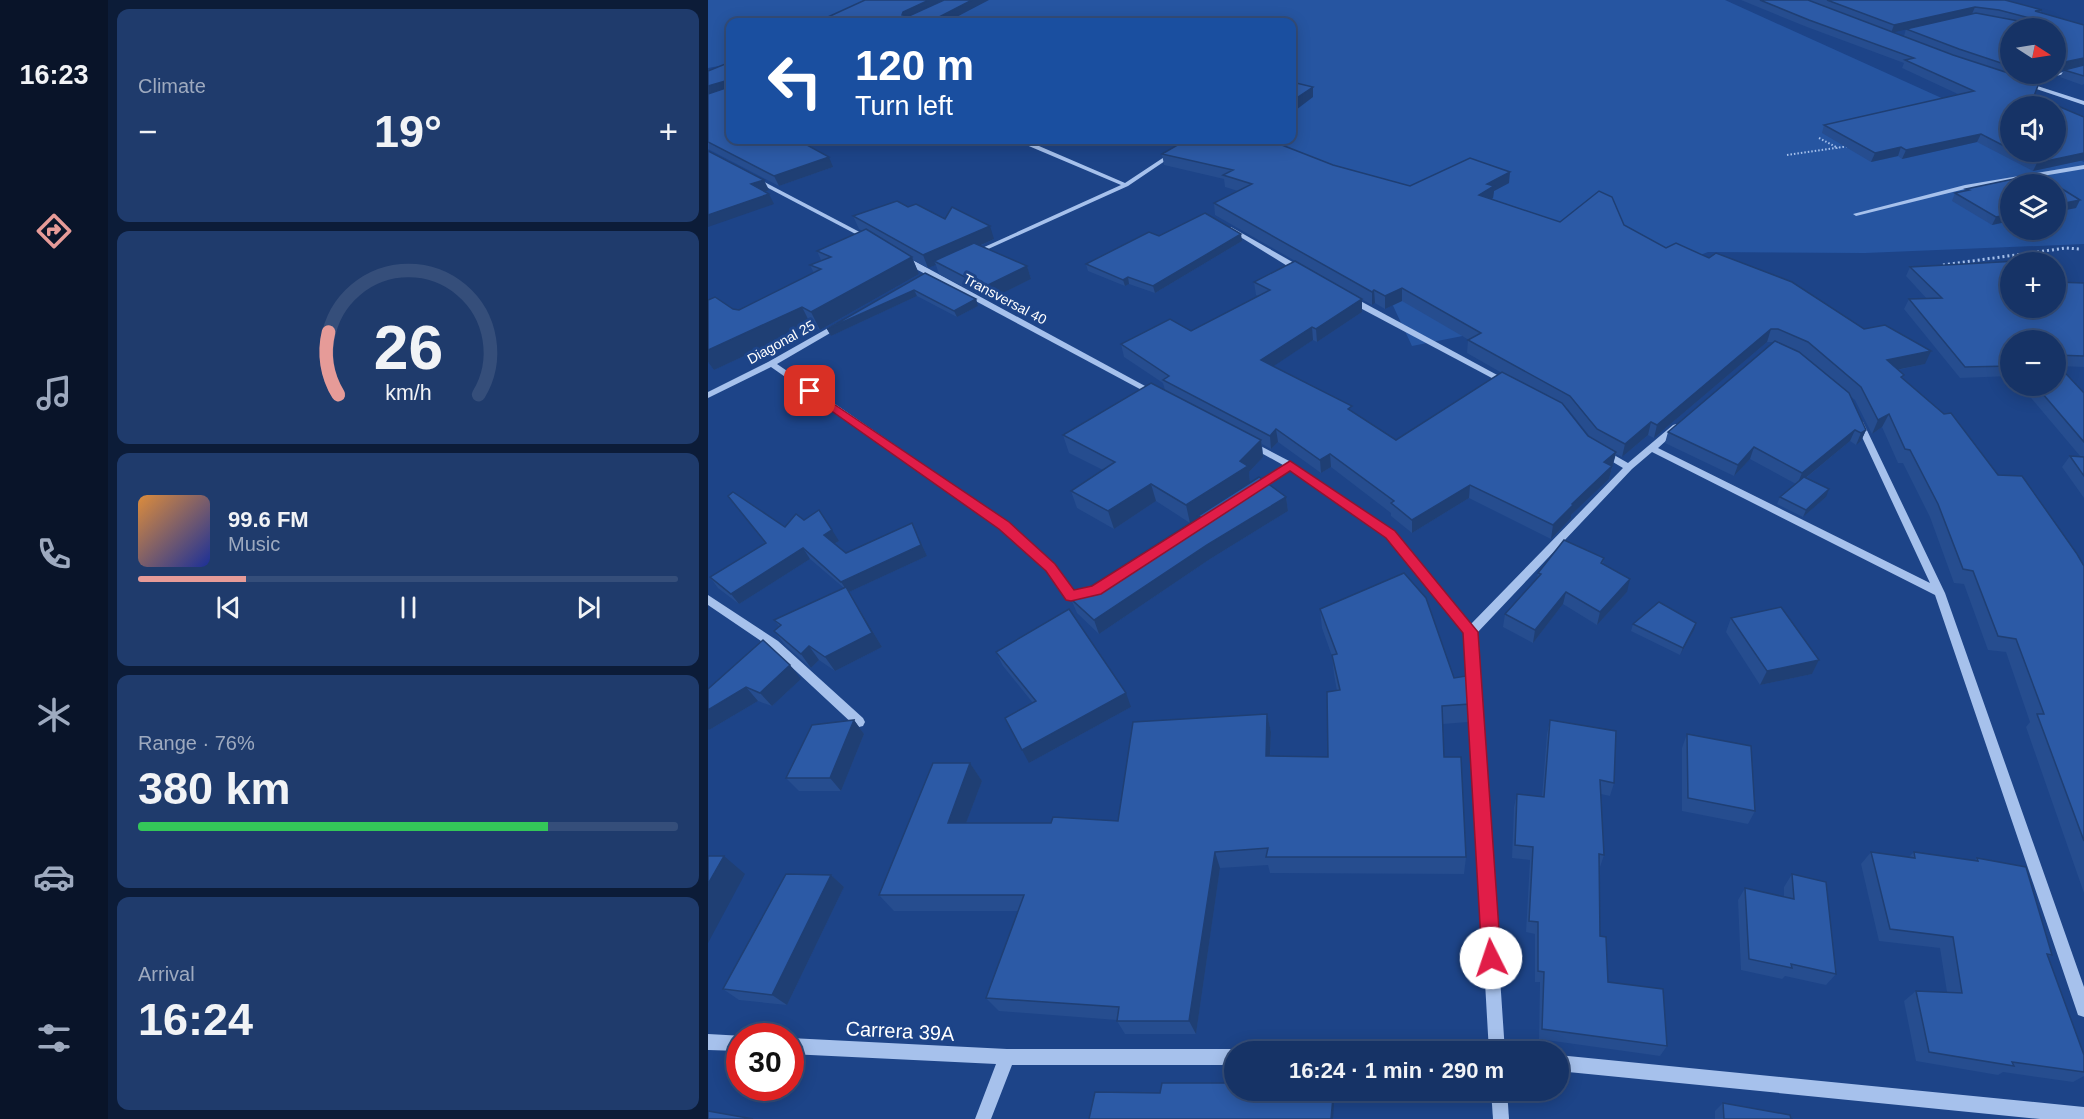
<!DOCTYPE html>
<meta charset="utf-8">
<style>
body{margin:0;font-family:Helvetica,sans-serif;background:#1f3b6c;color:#f1f3f6;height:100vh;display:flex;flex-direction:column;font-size:22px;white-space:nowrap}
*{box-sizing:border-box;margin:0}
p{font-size:20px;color:#9eaabf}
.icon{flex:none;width:33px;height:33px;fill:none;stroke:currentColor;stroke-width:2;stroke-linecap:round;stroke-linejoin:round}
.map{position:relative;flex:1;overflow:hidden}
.panel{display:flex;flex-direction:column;gap:9px;padding:9px;background:#0c1c38;width:600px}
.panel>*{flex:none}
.guide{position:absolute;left:18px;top:18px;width:570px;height:126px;border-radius:12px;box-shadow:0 3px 15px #0003,0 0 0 2px #354e7a;background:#1a4fa0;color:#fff;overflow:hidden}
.needle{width:39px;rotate:102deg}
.tools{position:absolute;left:1292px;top:18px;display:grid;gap:12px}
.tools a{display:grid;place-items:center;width:66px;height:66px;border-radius:50%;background:#163366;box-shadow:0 3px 15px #0003,0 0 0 2px #354e7a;font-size:30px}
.speed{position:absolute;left:18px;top:1023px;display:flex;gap:12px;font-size:30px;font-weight:700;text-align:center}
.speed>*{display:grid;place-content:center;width:78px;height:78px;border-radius:50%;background:#163366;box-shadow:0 3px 15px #0003,0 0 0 2px #354e7a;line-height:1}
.speed .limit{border:9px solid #d22;background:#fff;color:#111}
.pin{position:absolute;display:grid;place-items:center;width:51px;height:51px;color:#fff;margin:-26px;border-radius:12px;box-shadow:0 3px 9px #0006}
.me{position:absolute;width:66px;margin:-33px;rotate:356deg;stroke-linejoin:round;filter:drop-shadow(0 0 4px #0008)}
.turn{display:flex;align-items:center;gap:21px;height:126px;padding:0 30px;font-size:27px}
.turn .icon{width:78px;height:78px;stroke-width:2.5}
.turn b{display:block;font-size:42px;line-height:51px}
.big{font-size:45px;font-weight:600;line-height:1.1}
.panel .card{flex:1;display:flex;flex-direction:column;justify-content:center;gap:9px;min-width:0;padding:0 21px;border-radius:12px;background:#1f3b6c}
.panel .dial{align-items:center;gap:0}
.dial svg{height:156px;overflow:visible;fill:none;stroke:#354e7a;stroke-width:7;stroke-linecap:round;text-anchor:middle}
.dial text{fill:#f1f3f6;stroke:none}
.song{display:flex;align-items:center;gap:18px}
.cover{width:72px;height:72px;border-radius:9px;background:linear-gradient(135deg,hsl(30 70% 55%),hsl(230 70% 35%))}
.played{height:6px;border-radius:3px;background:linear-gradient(90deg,#e69b98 20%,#354e7a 20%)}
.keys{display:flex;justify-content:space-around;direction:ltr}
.heat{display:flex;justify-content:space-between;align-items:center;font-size:33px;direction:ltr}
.charge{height:9px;border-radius:4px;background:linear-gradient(90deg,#34c759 76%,#354e7a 0)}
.trip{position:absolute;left:516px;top:1041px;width:345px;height:60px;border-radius:30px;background:#163366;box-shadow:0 3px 15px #0003,0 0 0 2px #354e7a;font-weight:600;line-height:60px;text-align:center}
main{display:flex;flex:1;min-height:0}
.tab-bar{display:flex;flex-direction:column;width:108px;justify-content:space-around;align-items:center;background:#091429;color:#9eaabf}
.tab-bar .icon{width:42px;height:42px}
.tab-bar .current{color:#e69b98}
.tab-bar b{font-size:27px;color:#f1f3f6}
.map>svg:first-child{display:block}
</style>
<main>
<nav class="tab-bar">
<b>16:23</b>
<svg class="icon current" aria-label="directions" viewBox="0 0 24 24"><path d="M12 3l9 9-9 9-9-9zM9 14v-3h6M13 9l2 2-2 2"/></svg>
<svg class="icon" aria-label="music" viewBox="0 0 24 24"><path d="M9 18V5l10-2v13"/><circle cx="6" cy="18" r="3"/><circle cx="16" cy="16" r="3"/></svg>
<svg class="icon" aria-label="phone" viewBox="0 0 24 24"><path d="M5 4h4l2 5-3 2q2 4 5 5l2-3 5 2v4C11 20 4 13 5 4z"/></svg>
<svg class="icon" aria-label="climate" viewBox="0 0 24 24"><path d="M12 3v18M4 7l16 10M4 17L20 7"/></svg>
<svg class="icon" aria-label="car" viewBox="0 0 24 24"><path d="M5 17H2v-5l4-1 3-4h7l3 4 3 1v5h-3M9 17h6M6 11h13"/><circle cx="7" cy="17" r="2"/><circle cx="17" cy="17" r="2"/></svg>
<svg class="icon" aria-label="filters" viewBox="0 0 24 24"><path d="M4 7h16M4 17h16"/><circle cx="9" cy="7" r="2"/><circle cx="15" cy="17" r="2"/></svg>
</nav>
<section class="panel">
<div class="card"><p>Climate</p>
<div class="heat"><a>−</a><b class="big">19°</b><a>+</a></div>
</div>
<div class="card dial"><svg viewBox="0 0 100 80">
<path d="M14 69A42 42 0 1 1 86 69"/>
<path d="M14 69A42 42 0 0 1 9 37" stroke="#e69b98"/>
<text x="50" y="56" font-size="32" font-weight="700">26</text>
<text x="50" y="72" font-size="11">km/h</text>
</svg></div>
<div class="card">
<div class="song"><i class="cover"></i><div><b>99.6 FM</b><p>Music</p></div></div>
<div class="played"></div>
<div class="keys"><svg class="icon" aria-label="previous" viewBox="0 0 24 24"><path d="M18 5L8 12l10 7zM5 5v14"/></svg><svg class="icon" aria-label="pause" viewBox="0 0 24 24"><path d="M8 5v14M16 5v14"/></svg><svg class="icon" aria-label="next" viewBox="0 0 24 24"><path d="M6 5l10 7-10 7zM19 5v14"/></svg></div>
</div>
<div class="card"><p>Range · 76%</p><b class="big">380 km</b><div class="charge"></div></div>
<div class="card"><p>Arrival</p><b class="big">16:24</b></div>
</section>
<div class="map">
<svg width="1376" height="1119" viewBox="0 0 1376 1119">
<rect width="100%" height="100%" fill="#1d4488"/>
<!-- green -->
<path fill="#2655a1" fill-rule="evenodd" d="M0,0H1017L1302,129V152H1347V149L1376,162V244L1157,253L1000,252L810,325L704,346L621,170L541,140H584V22H22V64L0,68ZM1302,184H1347V230H1302Z"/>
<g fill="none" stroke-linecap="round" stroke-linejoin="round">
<!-- path-far1 -->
<g stroke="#a6c1ec" stroke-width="2" stroke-dasharray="1.5 2" stroke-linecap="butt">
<path d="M1111,138L1130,148"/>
<path d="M1079,155L1142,146"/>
</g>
<!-- path -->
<path stroke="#a6c1ec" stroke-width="3" stroke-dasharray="2 3" stroke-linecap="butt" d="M1235,265L1358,248L1371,249"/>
<!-- minor -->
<g fill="#a6c1ec" fill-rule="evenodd">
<path d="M1376,67V69L1320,83L1376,101V105L1311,83Z"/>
<path d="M311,140H317L417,183L482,140H488L420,186L267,255H263V253L413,185L316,144Z"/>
<path d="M1376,165V169L1257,189L1148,216L1145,214L1257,185Z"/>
<path d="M45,176L163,238L164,239L159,240L43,179L42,178Z"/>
<path d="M523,227L595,268L596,270L589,272L521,230L520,229Z"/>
<path d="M193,257H199L450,393L446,396L443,395L193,261Z"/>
<path d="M639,297H645L804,383L800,386L797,385L639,301Z"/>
<path d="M129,323H135L136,325L69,364L300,523L346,564L366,591L382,588L386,589L387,592L386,595L363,600L359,599L338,570L292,527L63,367L0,398V392L60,362Z"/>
<path d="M1151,419L1155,422L1237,593L1376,987V1017L1370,1015L1368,1009L1227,595L944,452L924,469L769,633L797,1052H781L757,633L678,537L582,469L548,491H542L540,489L542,487L575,465L537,444L542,441L545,442L585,463L686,531L763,624L915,468L893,455L891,453L893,451H899L920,463L965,425L968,424L973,427L971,429L950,448L1222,583L1147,422Z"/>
<path d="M0,595L70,641L155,718L157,722L155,726L151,727L147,726L62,647L0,605Z"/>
<path d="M0,1034L36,1036H32V1051L0,1050Z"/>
<path d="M82,1038L299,1049H526L532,1052H526V1065H304L283,1119H267L288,1064L82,1054Z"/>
<path d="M850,1055L1376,1107V1119H1332L850,1071Z"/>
<path d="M783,1090H799L801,1119H785Z"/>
</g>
</g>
<!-- wall -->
<g fill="#264d8f" fill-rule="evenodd">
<path d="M1033,0H1297L1334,10L1332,13L1376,25V84L1374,85L1352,77L1356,70L1369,66L1347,71V28H1302V74H1334L1333,75L1316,78L1331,83L1326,96L1376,117V160L1325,171L1269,142L1194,159L1190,156L1163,162L1114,133L1116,125L1252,95L1194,68L1196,63L1099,27ZM1264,14L1198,29L1196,36L1185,32ZM1302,106H1347V152H1302Z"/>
<path d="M22,62V140L125,167L71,186L0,149V71Z"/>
<path d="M454,154L625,165L702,186L801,183L786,191L785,198L783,199L852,222L916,225L958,248L1156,329L1217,364L1190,370L1195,378L1290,475L1376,566V893L1318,727L1322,722L1298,652L1280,650L1256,584L1246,583L1222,517L1195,463H1190L1174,427L1164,434L1147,400L1142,396L1158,430L1153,441L1148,445L1142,441L1098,478L1118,497L1095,517L1069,504L1072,497L1088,484L1042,459L1026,476L957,443L960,432L1066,342H1059L946,438L940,435L914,457L908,454L901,479L863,515V518L843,539L761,498L704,533L683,516V513L623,467L613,473L570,442L563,449L554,444L555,457L541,472L542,482L578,497L580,511L502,559L391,634L369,613L363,599L491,518L490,517L482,523L448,501L406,529L369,508L363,491L395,470L361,453L355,435L457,390L455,383L416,357L413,344L483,331L550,296L548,295L546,282L654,299V312L609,342L605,340L565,366L645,412L688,440L794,373L759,353L760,340H761L694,301L677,309L667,303L664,305L507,215L506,203L530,191L517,187L516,179L456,165ZM857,407L860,409L883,438L880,436Z"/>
<path d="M1258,189L1368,208L1284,225L1244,201L1247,193L1257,191Z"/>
<path d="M200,207L237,219L286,239L272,246L319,266L323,279L281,300L231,274L228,265L220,268L205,260L211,274L112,330L103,325L6,370L0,362V300L25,309L31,310L106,273L102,265L113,260L109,251L154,231L151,229L145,216Z"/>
<path d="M451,236L534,241L447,293L421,284L417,286L380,271L378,264Z"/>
<path d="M1202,267L1302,308L1376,283V367L1351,366L1376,393V498L1354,467L1362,456H1372L1313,386H1347V340H1302V376L1252,378L1196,309L1201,299H1219L1198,276Z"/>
<path d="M217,273L268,299L270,306L249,317L209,296L123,336L119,329Z"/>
<path d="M20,496L77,527L96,520L131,541L126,544L138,553L204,523L219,556L141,592L174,647L127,671L111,660L103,668L77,645L66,631L71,626L66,620L136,588L102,559L31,604L10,588L2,577L57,543Z"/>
<path d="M896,558L895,564L919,592L889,625L855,604L825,643L795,627L797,614L829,578L830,573Z"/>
<path d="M612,609L746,678L762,704L760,722L735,724L736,757L758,857L756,874L562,873L560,865L512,868L488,1034H417L409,1021V1020L291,1011L278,998L311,911H186L171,895L262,763L274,781L258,823H343L410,821L559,714L563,732L562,756L620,757L629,691L626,674L624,656L614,628Z"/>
<path d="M1023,618L1111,660L1104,674L1052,685L1018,632Z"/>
<path d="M925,624L986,630L972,655L923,631Z"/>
<path d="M288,652L423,707L321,763L325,703L295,666Z"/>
<path d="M93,679L64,706L50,701L1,730L0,689Z"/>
<path d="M146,720L156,734L133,791H91L78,778Z"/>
<path d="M842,720L906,783L902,796L893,794L896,855L892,867V936L900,982L959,1046L952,1056L831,1039L832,982H827V934L818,932L822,860L804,858L806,807L809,794L834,797L839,734Z"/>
<path d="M979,734L1047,811L1040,824L974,811V748Z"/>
<path d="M1163,852L1201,857L1206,852L1266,861L1269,858L1344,955L1340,957L1376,1055V1076L1365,1082L1295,1072L1290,1075L1208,1061L1196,1001L1208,991L1239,992L1232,948L1171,941L1153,864Z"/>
<path d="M1084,874L1128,974L1118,985L1077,976L1074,979L1033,970L1030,900L1037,888L1076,897V887Z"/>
<path d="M123,875L136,887L79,1005L31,1000L15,989Z"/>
<path d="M1015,1103L1083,1119H1085H1007V1111Z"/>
</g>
<!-- shaded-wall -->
<g fill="#1f3f74">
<path d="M221,0H239L198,20L194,15L195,12Z"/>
<path d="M264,0H281L239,22L233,16Z"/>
<path d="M1267,7L1264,14L1183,33L1186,25Z"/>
<path d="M1376,58V65L1347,71V64Z"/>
<path d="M1317,74H1334L1333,75L1315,79Z"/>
<path d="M17,81L21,90L0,96V86Z"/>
<path d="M605,87V97L584,113V101Z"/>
<path d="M1273,134L1269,142L1194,159L1198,150Z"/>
<path d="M1193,147L1190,156L1163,162L1167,153Z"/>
<path d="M1376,153V160L1325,171L1329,163Z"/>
<path d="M121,157L125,167L71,186L66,176Z"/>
<path d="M802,172L801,183L786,191L785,198L771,207V195L779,184Z"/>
<path d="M56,180L61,190L49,194L43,184Z"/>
<path d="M61,194L66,204L0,227V215Z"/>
<path d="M1372,200L1368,208L1347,212V205Z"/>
<path d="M1302,214V221L1284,225L1288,217Z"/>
<path d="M282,226L286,239L231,264L226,261L228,265L220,268L215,255Z"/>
<path d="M533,234L534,241L447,293L445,286Z"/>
<path d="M204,257L211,274L112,330L103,312Z"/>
<path d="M319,266L323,279L281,300L276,287Z"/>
<path d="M420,277L421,284L417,286L415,280Z"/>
<path d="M694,288V301L677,309V296Z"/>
<path d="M206,290L209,296L123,336L119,329Z"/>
<path d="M666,290L667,303L664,305V292Z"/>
<path d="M268,299L270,306L249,317L246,311Z"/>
<path d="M654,299V312L609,342L608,329Z"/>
<path d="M94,307L103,325L6,370L0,362V350Z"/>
<path d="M604,327L605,340L555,373L553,360Z"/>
<path d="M1063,329L1059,342L946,438L949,425Z"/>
<path d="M1223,351L1217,364L1173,373L1179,360Z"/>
<path d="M1181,414L1174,427L1164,434L1170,420Z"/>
<path d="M943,422L940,435L914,457L917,444Z"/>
<path d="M568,429L570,442L563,449L562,436Z"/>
<path d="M1147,430L1142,441L1089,485L1094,473Z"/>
<path d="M1158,430L1153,441L1148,445L1153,433Z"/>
<path d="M553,440L555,457L541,472L542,483L482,523L478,505L532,461Z"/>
<path d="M1046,447L1042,459L1026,476L1030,465Z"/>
<path d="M908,452L901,479L863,515V518L843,539L845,525L864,504L896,462Z"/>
<path d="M622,454L623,467L613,473L612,460Z"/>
<path d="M443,484L448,501L406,529L400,511Z"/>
<path d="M762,485L761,498L704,533V520Z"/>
<path d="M1121,489L1118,497L1095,517L1098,510Z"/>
<path d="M578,497L580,511L502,559L391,634L386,620L499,545Z"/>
<path d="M204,523L219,556L141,592L174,647L127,671L117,657L140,592L133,582Z"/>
<path d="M124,530L131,541L122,546L116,535Z"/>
<path d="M95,548L102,559L31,604L23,594Z"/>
<path d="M922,579L919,592L889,625L892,612Z"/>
<path d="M858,592L855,604L825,643L827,630Z"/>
<path d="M988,623L986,630L972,655L975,648Z"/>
<path d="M101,646L111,660L103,668L93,654Z"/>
<path d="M1111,660L1104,674L1052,685L1059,671Z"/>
<path d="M82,665L93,679L64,706L52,693Z"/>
<path d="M38,687L50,701L1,730L0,729V710Z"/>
<path d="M418,693L423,707L321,763L314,750Z"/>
<path d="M559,714L563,732L561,774L558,756Z"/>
<path d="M146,720L156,734L133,791L122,778Z"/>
<path d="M262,763L274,781L252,839L240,823Z"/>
<path d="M507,852L512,868L488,1034L481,1021Z"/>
<path d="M16,856L37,874L0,943V884Z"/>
<path d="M123,875L136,887L79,1005L64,995Z"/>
<path d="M625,1097L626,1105L625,1119H623Z"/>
</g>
<!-- building -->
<g fill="#2c5aa6" stroke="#1f3f74" stroke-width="1.5">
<path d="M157,0H221L195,12L194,15L201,16L236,0H264L233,16L259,22H109Z"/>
<path d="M1052,0H1100L1245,55L1331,83L1326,96L1376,117V153L1329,163L1308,152H1347V106H1302V149L1273,134L1198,150L1193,147L1167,153L1116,125L1266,91L1197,60L1206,58L1101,20Z"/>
<path d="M1119,0H1297L1334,10L1327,11L1376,25V58L1347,64V28H1302V66L1251,49L1198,29L1268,13L1321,23L1323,21L1322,18L1291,10L1267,7L1186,25Z"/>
<path d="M22,62V140H90L121,157L66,176L0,142V94L18,88L20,83L17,81L0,86V71Z"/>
<path d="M1376,65V76L1356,70Z"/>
<path d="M584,82L605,87L584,101Z"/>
<path d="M478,140H561L625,165L702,186L762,158L802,172L779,184L786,186L771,195L852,222L891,191L904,197L916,225L958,248L968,243L1001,258L1008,253L1084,282L1156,329L1177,325L1223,351L1179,360L1196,375L1193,377L1236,414L1243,413L1290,475L1314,476L1369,554L1376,566V841L1329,714H1336L1308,639L1290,636L1265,571L1255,569L1230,504L1202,450L1197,449L1181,414L1170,420L1153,387L1100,342L1070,329H1063L949,425L943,422L917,444L889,429L862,396L760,340L773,333L694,288L677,296L666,290L664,292L506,203L544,184L515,175L525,170L454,154Z"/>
<path d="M0,151L56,180L43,184L61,194L0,215Z"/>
<path d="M1330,174L1372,200L1347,205V184H1302V214L1288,217L1247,193L1261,190L1258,189Z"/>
<path d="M189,201L200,207L208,204L237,219L244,207L282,226L215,255L145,216Z"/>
<path d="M497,213L533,234L445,286L420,277L415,280L378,264L441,232L451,236Z"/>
<path d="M158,229L204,257L103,312L94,307L0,350V300L7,297L25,309L31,310L113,269L102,265L123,257L109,251Z"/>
<path d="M266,243L319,266L276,287L226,261Z"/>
<path d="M587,261L654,299L608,329L604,327L553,360L644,406L640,409L688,440L794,372L854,403L880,436L908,452L896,462L904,466L864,504L865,505L845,525L762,485L704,520L683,503L686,501L622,454L612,460L568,429L562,436L455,380L461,376L413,344L462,319L483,331L562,290L546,282Z"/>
<path d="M1310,261L1311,262H1302V308H1347V282L1376,283V356L1347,355V340H1302V366L1257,367L1201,299L1234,298L1202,267Z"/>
<path d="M217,273L268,299L246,311L206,290L119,329Z"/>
<path d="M1067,341L1091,352L1141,393L1158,430L1153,433L1147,430L1094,473L1046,447L1030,465L960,432Z"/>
<path d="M1347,362L1376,393V442L1328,386H1347Z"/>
<path d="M443,383L553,440L532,461L540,466L478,505L443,484L400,511L363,491L407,462L355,435Z"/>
<path d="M1362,456L1376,457V476Z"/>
<path d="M551,477L578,497L499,545L386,620L363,599L492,517L490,516Z"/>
<path d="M1096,477L1121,489L1098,510L1072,497Z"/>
<path d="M25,492L77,527L88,514L96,520L111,510L124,530L116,535L138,553L204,523L213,545L133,582L95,548L23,594L2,577L58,543L20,496Z"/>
<path d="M856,540L896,558L893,563L922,579L892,612L858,592L827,630L797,614L833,574L830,573Z"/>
<path d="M696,573L718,598L746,678L758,676L762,704L734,706L736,757H753L758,857H558L560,848L507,852L481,1021H409L411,1007L278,998L316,895H171L225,763H262L240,823H343L345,817L410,821L425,722L559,714L558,756L620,757L619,692L632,690L624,655L629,654L612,609Z"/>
<path d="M138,587L164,633L117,657L101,646L93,654L66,631L73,625L66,620Z"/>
<path d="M951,602L988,623L975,648L925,624Z"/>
<path d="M1073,607L1111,660L1059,671L1023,618Z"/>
<path d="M361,609L418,693L314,750L297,718L328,701L288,652Z"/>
<path d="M55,640L82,665L52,693L38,687L0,710V689Z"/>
<path d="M146,720L122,778H78L104,725Z"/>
<path d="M842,720L908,731L906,783L892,780L896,855L891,854L892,936L898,937L900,982L955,989L959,1046L834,1029L836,972L830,971V922L821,921L825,847L807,845L809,794L836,797Z"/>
<path d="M979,734L1043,746L1047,811L980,798Z"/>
<path d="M1163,852L1207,858L1206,852L1270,861L1269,858L1318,867L1344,955L1339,954L1376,1055V1072L1304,1062L1306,1066L1221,1052L1208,991L1254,993L1245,937L1182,929Z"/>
<path d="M0,856H16L0,884Z"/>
<path d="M78,874L123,875L64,995L15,989Z"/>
<path d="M1084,874L1118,882L1128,974L1083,964L1084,968L1041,959L1037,888L1086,899Z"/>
<path d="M454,1083H526V1090L625,1097L623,1119H381L387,1092L452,1093Z"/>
<path d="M1015,1103L1082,1115L1083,1119H1085H1016Z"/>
<path d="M0,1111L45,1119H0Z"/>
</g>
<!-- route -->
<path fill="#e11d48" stroke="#92132f" stroke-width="1.5" d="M102,388L301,522L347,564L366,590L384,586L582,461L687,531L770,632L793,958L790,965L783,968L777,965L774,958L755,633L678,538L582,471L393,594L363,601L358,600L338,571L291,529L98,393L96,391Z"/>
<g text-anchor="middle" stroke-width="6" stroke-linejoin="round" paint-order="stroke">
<!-- far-street labels -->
<g font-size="14" fill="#fff" stroke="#1d4488">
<text transform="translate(297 299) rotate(28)" y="5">Transversal 40</text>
<text transform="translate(73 342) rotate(-29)" y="5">Diagonal 25</text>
</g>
<!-- near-street labels -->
<g font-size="20" fill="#fff" stroke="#1d4488">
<text transform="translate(192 1031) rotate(3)" y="7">Carrera 39A</text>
</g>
</g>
</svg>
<div class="tools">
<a><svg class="needle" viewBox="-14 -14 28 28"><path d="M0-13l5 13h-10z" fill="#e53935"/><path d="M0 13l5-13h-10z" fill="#9eaabf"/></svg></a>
<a><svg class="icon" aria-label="sound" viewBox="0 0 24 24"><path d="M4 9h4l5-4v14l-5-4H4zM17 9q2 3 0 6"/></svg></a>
<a><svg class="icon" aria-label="layers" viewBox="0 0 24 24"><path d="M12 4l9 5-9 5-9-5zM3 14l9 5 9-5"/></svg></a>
<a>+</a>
<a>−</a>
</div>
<div class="speed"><div class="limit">30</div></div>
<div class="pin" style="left:102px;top:391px;background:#d93025"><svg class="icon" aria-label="arrive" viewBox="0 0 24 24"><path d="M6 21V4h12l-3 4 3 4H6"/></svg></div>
<svg class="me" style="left:783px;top:958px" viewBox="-20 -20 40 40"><circle r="19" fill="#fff"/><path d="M0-13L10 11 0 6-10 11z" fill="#e11d48"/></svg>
<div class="trip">16:24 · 1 min · 290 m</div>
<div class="guide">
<div class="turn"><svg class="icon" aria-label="left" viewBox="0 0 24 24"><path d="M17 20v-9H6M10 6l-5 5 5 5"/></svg><div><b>120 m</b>Turn left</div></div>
</div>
</div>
</main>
